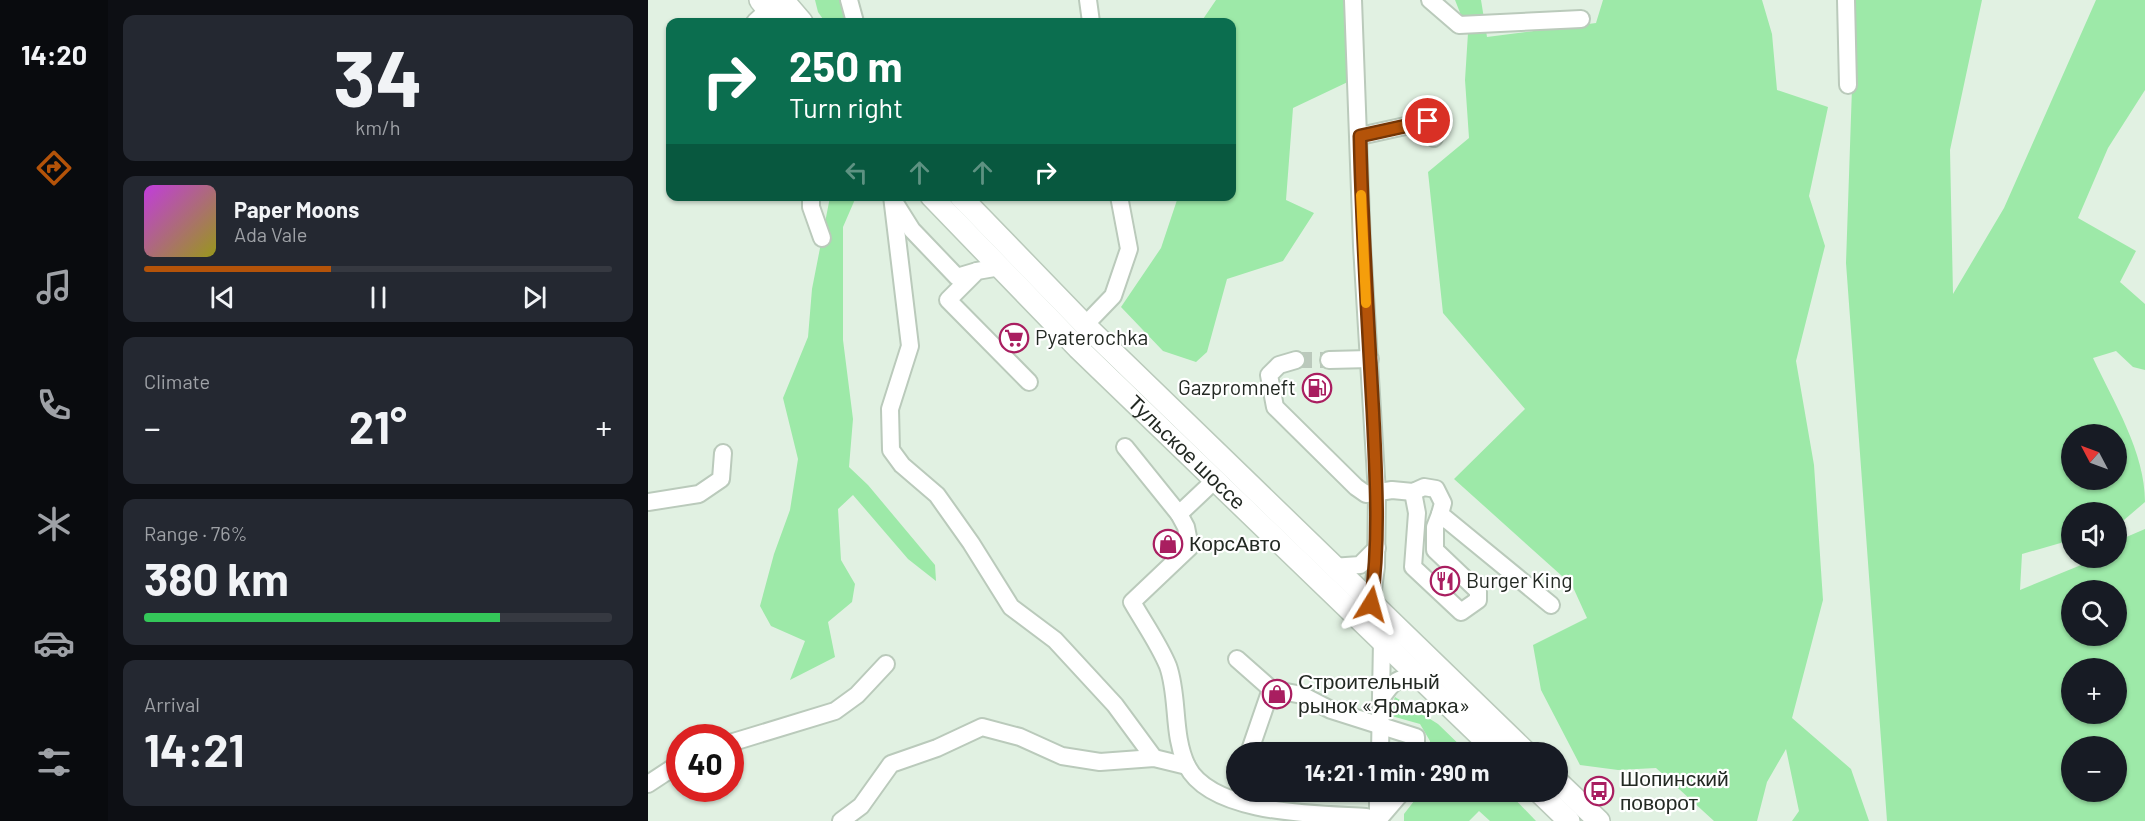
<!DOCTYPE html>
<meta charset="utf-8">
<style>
body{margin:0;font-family:Barlow,sans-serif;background:#242831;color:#f1f3f6;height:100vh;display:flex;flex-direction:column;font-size:22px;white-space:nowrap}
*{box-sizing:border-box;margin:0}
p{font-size:20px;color:#9ea1a6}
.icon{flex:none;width:33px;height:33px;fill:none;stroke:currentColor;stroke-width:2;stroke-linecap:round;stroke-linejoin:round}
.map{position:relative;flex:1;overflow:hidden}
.details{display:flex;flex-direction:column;gap:15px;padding:15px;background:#0d0f14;width:540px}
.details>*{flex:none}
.hud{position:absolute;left:18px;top:18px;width:570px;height:183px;border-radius:12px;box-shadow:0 2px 4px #0004;background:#0b6e4f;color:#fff;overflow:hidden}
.needle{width:39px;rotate:311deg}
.buttons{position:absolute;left:1413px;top:424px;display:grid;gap:12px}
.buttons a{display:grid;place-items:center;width:66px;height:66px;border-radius:50%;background:#171b24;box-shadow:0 2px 4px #0004;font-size:30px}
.speed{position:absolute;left:18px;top:724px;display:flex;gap:12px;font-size:30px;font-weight:700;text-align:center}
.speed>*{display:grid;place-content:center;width:78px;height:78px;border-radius:50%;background:#171b24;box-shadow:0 2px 4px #0004;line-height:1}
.speed .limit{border:9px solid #d22;background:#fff;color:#111}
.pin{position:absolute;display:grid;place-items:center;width:51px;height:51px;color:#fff;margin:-26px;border:3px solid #fff;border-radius:50%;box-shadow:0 2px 6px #0007}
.me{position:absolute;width:66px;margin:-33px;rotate:8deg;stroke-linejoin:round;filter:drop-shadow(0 0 4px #0008)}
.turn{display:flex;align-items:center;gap:21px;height:126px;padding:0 24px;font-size:27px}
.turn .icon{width:78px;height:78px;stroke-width:2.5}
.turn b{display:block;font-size:42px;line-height:51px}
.lanes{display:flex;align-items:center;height:57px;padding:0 24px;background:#0003;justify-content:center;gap:30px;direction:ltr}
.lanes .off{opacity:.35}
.big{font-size:45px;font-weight:700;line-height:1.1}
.details .widget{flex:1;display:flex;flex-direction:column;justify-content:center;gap:9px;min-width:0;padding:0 21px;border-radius:12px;background:#242831}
.details .dial{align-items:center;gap:0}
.dial b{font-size:78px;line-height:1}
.song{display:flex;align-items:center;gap:18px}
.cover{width:72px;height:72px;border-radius:9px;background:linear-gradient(135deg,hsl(290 70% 55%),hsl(60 70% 35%))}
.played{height:6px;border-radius:3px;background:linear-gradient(90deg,#b45309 40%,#363941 40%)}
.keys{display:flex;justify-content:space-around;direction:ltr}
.heat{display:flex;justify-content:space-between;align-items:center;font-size:33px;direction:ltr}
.charge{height:9px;border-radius:4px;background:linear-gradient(90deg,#34c759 76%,#363941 0)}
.trip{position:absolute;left:578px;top:742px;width:342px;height:60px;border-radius:30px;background:#171b24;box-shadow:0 2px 4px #0004;font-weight:700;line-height:60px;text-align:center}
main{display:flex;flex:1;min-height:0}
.tab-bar{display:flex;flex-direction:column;width:108px;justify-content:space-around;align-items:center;background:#090b0e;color:#9ea1a6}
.tab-bar .icon{width:42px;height:42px}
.tab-bar .active{color:#b45309}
.tab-bar b{font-size:27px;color:#f1f3f6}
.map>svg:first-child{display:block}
</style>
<main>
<nav class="tab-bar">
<b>14:20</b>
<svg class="icon active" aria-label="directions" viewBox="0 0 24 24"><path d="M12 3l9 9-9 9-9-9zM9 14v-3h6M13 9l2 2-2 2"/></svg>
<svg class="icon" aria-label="music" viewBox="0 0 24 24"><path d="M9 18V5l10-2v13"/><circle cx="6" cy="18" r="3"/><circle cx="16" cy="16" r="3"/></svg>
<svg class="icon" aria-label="phone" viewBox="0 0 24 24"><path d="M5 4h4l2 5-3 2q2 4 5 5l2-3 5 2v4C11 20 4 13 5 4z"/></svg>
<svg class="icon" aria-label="climate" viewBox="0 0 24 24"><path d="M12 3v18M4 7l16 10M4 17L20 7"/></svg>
<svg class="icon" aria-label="car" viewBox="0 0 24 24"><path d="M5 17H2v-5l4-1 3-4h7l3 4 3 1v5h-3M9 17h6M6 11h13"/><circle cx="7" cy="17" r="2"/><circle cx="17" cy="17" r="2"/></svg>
<svg class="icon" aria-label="filters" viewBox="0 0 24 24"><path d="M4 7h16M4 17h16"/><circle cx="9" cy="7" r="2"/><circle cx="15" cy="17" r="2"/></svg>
</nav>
<section class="details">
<div class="widget dial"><b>34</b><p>km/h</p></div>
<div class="widget">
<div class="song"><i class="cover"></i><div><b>Paper Moons</b><p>Ada Vale</p></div></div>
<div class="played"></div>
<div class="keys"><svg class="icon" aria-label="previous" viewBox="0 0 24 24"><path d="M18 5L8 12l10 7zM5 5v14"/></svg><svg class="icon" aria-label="pause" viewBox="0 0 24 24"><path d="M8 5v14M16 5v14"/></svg><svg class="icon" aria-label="next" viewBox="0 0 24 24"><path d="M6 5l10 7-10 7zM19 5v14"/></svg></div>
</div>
<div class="widget"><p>Climate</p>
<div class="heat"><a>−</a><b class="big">21°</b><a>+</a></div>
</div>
<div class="widget"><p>Range · 76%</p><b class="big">380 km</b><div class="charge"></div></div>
<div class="widget"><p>Arrival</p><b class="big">14:21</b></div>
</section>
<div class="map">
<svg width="1497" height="821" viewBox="0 0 1497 821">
<rect width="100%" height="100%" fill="#e1f1e2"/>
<!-- green -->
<g fill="#9de9a8" fill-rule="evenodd">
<path d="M167,0H197L201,22H177L170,12Z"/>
<path d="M568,0H696L704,80L645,108L638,200L666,213L635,261L579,279L559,352L548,362L515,351L473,307L513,248L530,197L584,196V22H553Z"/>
<path d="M807,0H833L839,37L948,23L955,0H1114L1124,34L1129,90L1180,107L1161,196L1177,246L1148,361L1166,465L1175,600L1144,718L1203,769L1221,821H1144L1151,811L1138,749L1119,782L1109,821H1066L1008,768L970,770L932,765L893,690L885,645L939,618L924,585L806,479L877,409L795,313L780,172L821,138L817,80L820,33Z"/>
<path d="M1207,0H1334L1302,150L1305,294L1356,208L1448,0H1497V90L1460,148L1430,218L1488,251L1472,282L1497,304V370L1485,367L1468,351L1445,358C1466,403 1497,452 1497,502L1469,526L1468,513H1424L1423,540L1374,554L1372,590L1438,563L1446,558H1468L1469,541L1497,529V821H1239L1198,263ZM1424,435H1468V480H1424ZM1424,591H1468V636H1424ZM1424,669H1468V714H1424ZM1424,747H1468V792H1424Z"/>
<path d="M182,197H208L195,227V340L205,419L201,467L220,485L287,565L288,581L260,559L205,495L190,509L193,560L207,584L204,602L180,622L187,657L142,680L157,641L123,626L112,606L126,554L142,510L150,459L135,398L160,337L164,289Z"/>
<path d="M747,697L790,724L820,753H782V741L772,724L740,715Z"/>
<path d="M773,792H860L888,821H842L831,811L821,821H756V814Z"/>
</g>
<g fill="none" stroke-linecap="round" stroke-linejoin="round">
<!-- minor-tunnel -->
<path stroke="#bbc9bc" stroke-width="16" stroke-dasharray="16 8" stroke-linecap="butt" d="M648,360H681"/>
<!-- minor casing -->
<g stroke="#bacabb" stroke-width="20">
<g id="minor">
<path d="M201,0L207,22"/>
<path d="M440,0L443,22"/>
<path d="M705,0L714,246L729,493L728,567L723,604"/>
<path d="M782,0L811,25L933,19"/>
<path d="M1198,0L1200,85"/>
<path d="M107,22L120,10"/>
<path d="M712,136L780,121L786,138"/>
<path d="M163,196V207L174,238"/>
<path d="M244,196L262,346L242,409L243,450L254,465L289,495L323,543L363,607L407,640L467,705L506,758"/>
<path d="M247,203L264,230L309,277L329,271"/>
<path d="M352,267L329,271L300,300L381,382"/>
<path d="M437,325L465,296L481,249L471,196"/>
<path d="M648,360L631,365L621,375L627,407L708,487L718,494L744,490L765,492L776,487L788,489L795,503L792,514L903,605"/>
<path d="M681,360L722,359"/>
<path d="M477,447L531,514L567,480"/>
<path d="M765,492L769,513L765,567L813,612L830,600V591L787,550V527L792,514"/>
<path d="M0,502L51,494L73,479L75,453"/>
<path d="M531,514L538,527L542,547L484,602C496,623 511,644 520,666C531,697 524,735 539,766C564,815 671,814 718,817L731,821"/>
<path d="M684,567L712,565L729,548"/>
<path d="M589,659L623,689"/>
<path d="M733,699C744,682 751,675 772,678"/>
<path d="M82,743L187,711L209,695L238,664"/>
<path d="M601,753L623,689L654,695L683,710L768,737V747"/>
<path d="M732,753L734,641"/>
<path d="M0,784L32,763"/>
<path d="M730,820L754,792"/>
<path d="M193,821L213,806L243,764L289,748L334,727L372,737L414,756L452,762L506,758L539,766"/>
<path d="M730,821V792"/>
</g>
</g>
<!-- major casing -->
<g stroke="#bacabb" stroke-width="24">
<g id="major">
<path d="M112,0L130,22"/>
<path d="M135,0L154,22"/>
<path id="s1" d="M283,196L430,348L850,753"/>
<path d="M312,196L437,325L879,753"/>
<path d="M909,781L951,821"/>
<path d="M891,792L921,821"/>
</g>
</g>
<!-- minor -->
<use href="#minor" stroke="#fff" stroke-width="16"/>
<!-- major -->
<use href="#major" stroke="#fff" stroke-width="21"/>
</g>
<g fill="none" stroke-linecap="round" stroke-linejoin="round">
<!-- route casing -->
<g stroke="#753606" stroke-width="15">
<path id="route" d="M723,604C732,540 728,477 725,413C720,321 714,229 712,136L780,121"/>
</g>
<!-- route -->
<use href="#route" stroke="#b45309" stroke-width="10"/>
<!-- slow -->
<path stroke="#f59e0b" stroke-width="10" d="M713,195L718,303"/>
</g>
<!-- icons -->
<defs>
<g id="supermarket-ring" transform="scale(1.5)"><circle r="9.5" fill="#fff" stroke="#a91e60" stroke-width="1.5"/><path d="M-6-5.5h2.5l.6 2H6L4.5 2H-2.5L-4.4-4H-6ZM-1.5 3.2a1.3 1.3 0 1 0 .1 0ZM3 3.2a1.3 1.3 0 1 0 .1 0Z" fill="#a91e60"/></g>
<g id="fuel-ring" transform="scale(1.5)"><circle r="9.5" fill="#fff" stroke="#a91e60" stroke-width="1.5"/><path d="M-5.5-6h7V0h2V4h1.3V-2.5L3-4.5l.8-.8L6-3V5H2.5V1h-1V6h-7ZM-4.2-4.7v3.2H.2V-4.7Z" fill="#a91e60"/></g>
<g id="shop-ring" transform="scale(1.5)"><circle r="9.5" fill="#fff" stroke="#a91e60" stroke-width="1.5"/><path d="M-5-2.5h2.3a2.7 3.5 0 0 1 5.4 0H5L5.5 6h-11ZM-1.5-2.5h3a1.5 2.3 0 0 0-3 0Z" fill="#a91e60"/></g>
<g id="restaurant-ring" transform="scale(1.5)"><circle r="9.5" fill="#fff" stroke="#a91e60" stroke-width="1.5"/><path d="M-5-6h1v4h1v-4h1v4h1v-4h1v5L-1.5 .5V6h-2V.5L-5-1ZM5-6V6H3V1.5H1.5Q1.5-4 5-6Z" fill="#a91e60"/></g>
<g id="bus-ring" transform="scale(1.5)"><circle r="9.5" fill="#fff" stroke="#a91e60" stroke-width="1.5"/><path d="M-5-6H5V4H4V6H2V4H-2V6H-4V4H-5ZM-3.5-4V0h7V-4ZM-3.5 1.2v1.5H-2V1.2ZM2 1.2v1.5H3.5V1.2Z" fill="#a91e60"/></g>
</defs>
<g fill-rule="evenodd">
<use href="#supermarket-ring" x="366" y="338"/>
<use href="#fuel-ring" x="669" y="388"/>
<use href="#shop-ring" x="520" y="544"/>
<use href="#restaurant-ring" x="797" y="581"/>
<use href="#shop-ring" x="629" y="694"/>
<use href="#bus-ring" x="951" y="791"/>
</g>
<g text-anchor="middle" stroke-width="4.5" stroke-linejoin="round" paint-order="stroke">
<!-- poi labels -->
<g font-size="21" fill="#232923" stroke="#fff" text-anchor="start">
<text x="387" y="345">Pyaterochka</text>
<text x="648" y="395" text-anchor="end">Gazpromneft</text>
<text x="541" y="551">КорсАвто</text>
<text x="818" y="588">Burger King</text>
<text x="650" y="689">Строительный<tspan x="650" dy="24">рынок «Ярмарка»</tspan></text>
<text x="972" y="786">Шопинский<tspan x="972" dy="24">поворот</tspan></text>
</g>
<!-- street labels -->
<g font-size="21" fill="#232923" stroke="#fff">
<text dy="7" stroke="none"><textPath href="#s1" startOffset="362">Тульское шоссе</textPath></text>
</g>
</g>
</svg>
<div class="buttons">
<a><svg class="needle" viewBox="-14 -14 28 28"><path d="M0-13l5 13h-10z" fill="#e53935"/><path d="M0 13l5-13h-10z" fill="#9ea1a6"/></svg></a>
<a><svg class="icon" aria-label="sound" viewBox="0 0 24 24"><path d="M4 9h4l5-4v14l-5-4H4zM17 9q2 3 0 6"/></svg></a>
<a><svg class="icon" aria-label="search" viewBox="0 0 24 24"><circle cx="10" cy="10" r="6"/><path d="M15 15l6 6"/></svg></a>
<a>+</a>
<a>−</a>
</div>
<div class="speed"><div class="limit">40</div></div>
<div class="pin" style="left:780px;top:121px;background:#d93025"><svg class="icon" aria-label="arrive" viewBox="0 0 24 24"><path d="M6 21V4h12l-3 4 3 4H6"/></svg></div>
<svg class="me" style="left:723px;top:604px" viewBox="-20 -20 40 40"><path d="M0-17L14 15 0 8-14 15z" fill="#b45309" stroke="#fff" stroke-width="4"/></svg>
<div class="trip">14:21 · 1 min · 290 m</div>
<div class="hud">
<div class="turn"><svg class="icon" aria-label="right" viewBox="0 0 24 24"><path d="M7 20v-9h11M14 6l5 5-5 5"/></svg><div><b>250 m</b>Turn right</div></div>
<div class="lanes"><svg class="icon off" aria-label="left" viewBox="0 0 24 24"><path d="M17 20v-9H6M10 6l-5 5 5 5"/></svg><svg class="icon off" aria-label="ahead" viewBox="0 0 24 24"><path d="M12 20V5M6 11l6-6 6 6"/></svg><svg class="icon off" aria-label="ahead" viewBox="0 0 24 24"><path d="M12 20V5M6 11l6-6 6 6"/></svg><svg class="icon" aria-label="right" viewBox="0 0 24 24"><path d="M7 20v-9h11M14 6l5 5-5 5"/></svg></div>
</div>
</div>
</main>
